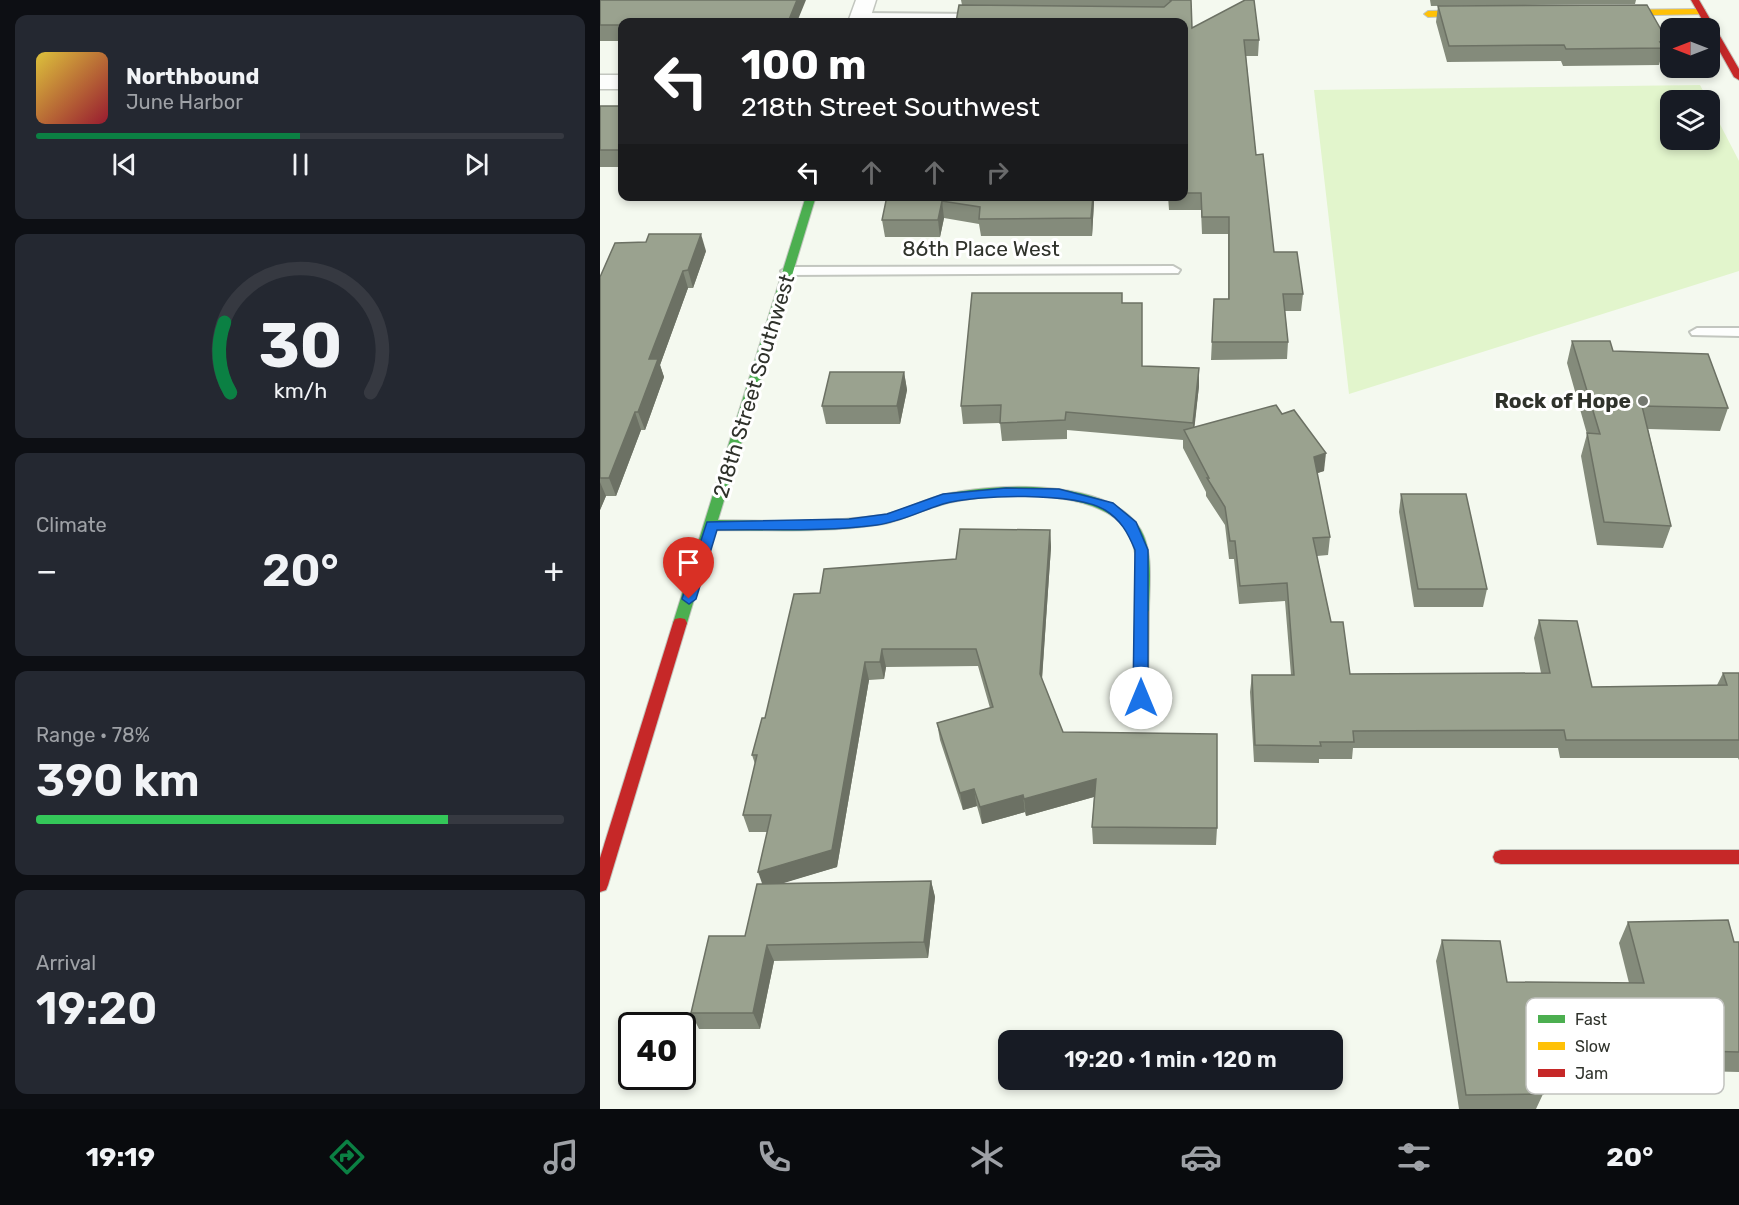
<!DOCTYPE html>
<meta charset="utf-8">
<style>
body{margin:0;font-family:Rubik,sans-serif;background:#242831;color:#f1f3f6;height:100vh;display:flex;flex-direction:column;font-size:22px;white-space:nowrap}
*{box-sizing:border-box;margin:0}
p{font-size:20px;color:#9ea1a6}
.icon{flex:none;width:33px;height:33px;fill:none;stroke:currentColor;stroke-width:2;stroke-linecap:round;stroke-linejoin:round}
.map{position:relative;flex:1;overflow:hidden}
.details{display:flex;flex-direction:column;gap:15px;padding:15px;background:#0d0f14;width:600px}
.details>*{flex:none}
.guide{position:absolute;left:18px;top:18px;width:570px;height:183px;border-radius:12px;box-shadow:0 3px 9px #0003;background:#202124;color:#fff;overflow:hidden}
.needle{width:39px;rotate:270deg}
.fabs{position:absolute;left:1060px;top:18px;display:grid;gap:12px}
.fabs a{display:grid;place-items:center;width:60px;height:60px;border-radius:12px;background:#171b24;box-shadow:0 3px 9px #0003;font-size:30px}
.speed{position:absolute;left:18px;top:1012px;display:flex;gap:12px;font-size:30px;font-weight:700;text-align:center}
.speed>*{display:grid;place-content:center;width:78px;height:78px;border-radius:50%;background:#171b24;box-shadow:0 3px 9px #0003;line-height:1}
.speed .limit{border:3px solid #111;border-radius:9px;background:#fff;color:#111}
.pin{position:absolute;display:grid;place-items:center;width:51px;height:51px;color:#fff;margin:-62px -26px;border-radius:50% 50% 50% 0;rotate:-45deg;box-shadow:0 0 6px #0007}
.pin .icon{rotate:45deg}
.me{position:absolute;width:66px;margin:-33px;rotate:0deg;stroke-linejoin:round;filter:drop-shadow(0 0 4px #0008)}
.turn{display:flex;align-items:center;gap:21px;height:126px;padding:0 24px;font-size:27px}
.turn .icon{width:78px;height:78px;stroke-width:2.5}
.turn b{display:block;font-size:42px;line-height:51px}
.lanes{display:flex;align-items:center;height:57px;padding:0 24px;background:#0003;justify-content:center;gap:30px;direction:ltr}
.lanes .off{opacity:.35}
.big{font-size:45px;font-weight:600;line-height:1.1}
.details .card{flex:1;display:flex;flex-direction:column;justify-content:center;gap:9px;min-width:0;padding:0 21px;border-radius:12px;background:#242831}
.details .dial{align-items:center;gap:0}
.dial svg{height:156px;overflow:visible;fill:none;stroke:#363941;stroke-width:7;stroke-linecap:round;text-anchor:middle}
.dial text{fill:#f1f3f6;stroke:none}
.song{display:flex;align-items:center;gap:18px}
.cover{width:72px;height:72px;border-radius:9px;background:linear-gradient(135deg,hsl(50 70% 55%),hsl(350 70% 35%))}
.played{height:6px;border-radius:3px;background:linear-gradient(90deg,#0b8043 50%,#363941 50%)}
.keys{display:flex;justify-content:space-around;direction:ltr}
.heat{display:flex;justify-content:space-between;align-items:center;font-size:33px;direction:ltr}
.charge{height:9px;border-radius:4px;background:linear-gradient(90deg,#34c759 78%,#363941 0)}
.trip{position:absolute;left:398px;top:1030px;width:345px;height:60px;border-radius:12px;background:#171b24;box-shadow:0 3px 9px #0003;font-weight:600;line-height:60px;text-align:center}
.menu{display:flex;height:96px;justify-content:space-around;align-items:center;background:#090b0e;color:#9ea1a6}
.menu .icon{width:42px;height:42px}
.menu .selected{color:#0b8043}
.menu b{font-size:27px;color:#f1f3f6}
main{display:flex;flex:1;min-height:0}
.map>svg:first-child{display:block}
</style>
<main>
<section class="details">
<div class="card">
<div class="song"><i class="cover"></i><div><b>Northbound</b><p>June Harbor</p></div></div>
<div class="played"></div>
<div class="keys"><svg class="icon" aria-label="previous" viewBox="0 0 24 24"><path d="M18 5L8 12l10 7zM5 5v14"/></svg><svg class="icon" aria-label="pause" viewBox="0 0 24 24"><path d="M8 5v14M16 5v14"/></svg><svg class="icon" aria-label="next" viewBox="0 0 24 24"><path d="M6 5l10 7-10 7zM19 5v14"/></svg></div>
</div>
<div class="card dial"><svg viewBox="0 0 100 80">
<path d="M14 69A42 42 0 1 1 86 69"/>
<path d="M14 69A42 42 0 0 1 11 33" stroke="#0b8043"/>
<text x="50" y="56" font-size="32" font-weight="700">30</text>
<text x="50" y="72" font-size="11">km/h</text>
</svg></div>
<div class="card"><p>Climate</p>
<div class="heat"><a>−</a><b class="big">20°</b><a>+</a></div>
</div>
<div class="card"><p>Range · 78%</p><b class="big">390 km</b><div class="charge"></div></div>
<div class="card"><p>Arrival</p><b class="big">19:20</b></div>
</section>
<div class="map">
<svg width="1139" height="1109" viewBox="0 0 1139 1109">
<rect width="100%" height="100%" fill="#f4f9ef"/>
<!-- green -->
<path fill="#e2f5cc" d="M1100,85L1108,100H1071V140H1110V105L1139,161V271L749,394L714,90Z"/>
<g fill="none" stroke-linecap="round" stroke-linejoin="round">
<!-- lane casing -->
<g stroke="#c2c6bf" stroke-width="4">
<g id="lane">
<path d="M261,13L377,14L382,17L377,20L257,18V14Z"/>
<path d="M573,266L580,270L578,273L188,275L181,271L188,267Z"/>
<path d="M1097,328H1139V336L1092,335L1090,332Z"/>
</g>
</g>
<!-- street casing -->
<g stroke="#c2c6bf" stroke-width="3">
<g id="street">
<path d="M256,0H276L269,22H248Z"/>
<rect x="0" y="75" width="22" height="14"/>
</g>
</g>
<!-- fast casing -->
<g stroke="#c2c6bf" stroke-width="2">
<path id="fast" d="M206,196H216L118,520C173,521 227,523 281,515C303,512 321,500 342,495C392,483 501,478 537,524C555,547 549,584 549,612L547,616H537L535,612C536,587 541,553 527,531C499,486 385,492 341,505C321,510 304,520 284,524C229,533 172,530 115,530L87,623L85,627H75L73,623Z"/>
</g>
<!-- slow casing -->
<g stroke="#c2c6bf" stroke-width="2">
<g id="slow">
<path d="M1102,9L1105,10V14L1007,16L1003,13L1007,10Z"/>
<path d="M883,10L887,13L886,15L828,17L824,14L828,11Z"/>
<path d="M542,607L547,608L549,612L548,697L546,701L541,703L536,701L534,697L535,612L537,608Z"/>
</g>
</g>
<!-- jam casing -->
<g stroke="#c2c6bf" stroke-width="2">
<g id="jam">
<path d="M1091,0H1099L1139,69V80L1134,77L1110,34V28H1107Z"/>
<path d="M80,618L85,619L87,623L8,885L6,890L0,892V858L73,623L75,619Z"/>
<path d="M901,850H1139V864H901L895,862L893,857L895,852Z"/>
</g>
</g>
<!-- lane -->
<use href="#lane" fill="#fdfefd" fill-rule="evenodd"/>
<!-- street -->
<use href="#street" fill="#fdfefd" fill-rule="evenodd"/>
<!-- fast -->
<use href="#fast" fill="#4caf50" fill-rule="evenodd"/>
<!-- slow -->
<use href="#slow" fill="#ffc107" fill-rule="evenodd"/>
<!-- jam -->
<use href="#jam" fill="#c62828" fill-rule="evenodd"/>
</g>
<!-- wall -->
<g fill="#848b7b">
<path d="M0,0L22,22V41H0Z"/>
<path d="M361,0H591L592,28L659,40L658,56H646L656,155L674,252L703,294L701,311H685L688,342L687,359L611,360L614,299H628V234H602L601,210H569L568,196H584V22L362,5Z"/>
<path d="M830,0H1036L1035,4L831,6Z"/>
<path d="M838,6L1068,42L1064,58H1061L1059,65L963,66L961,61L847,62L836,22Z"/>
<rect x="0" y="106" width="22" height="61"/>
<path d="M287,196L494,202L492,236H381L379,224L344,218L340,237H285L282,220Z"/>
<path d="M106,251L93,288H88L60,365L64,377L45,430H41L16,496H6L0,510V277Z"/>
<path d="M522,303L542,366L599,386L594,427L724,471L717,473L730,537L728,555L717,556L731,622L750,674L941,673L934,638L939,620L992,687L1117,685L1123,673H1139V760L1138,758H960L958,748H753L752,759H719V763L654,762L650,692L652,675H691L685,601L639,604L634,559H629L625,525L606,496V492L583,448V440L467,430V439L402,441L400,423L363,424L361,406Z"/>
<path d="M972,341L1013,351L1128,408L1120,431L1048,429L1071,526L1063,548L997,545L981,456L987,434L967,363Z"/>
<path d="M304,372L307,390L300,424H226L222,406Z"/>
<path d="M801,494L887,589L883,607H814L799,512Z"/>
<path d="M450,530L451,547L442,680L463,732L617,828L616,845L493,844L492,827L494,797L426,816L425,812L382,824L377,806L363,810L340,740L337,723L390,708L378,666L286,667L284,679L269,680L237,867L182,883L331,881L335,897L328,958L174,961L160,1029H99L91,1013L145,936L162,883L167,832H149L143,815L155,764L152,755L165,718L220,593L356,559Z"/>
<path d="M1028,922L1134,942H1139V1072L1018,1069L1013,1079H940L943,1094L936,1109H859L836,961L842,940L907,982L1029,983L1019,943Z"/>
</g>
<!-- shaded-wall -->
<g fill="#6c7164">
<path d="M197,0H206L197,22H188Z"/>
<path d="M493,196H494V202L492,236L491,218Z"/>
<path d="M342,201L344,218L340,237L338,220Z"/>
<path d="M101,234L106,251L93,288L88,270Z"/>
<path d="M83,271L88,288L60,365L64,377L45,430L38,412L49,359Z"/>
<path d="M599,368V386L593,441V423Z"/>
<path d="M304,372L307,390L300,424L297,406Z"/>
<path d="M35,412L41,430L16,496L9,478Z"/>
<path d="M726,453L724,471L712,475L714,457Z"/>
<path d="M0,482L6,496L0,510Z"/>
<path d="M450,530L451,547L441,691L440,674Z"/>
<path d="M282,649L286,667L284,679L280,662Z"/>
<path d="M265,662L269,680L237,867L164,889L158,872Z"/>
<path d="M496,779L497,796L426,816L424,799Z"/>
<path d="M374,789L377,806L363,810L360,793Z"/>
<path d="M423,795L425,812L382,824L380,807Z"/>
<path d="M331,881L335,897L328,958L324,942Z"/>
<path d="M167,945L174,961L160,1029L153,1013Z"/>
</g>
<!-- building -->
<g fill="#9aa28f" stroke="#6c7164" stroke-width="1.5">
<path d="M0,0H197L188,22H22V25H0Z"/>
<path d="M570,0H591L592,28L645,0H654L659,40H644L656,155L663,154L674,252H697L703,294H683L688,342H612L614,299H629V217H602L601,193H584V22H356L359,5L564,7L571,1Z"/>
<path d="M1047,5L1068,42H1060L1064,48L966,49L964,45L849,46L838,6Z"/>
<rect x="0" y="106" width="22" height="44"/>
<path d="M287,196H493L491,218L379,219L380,207L342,201L338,220H282Z"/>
<path d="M49,234H101L88,270L83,271L49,359H58L38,412H35L9,478H0V277L15,243L46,242Z"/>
<path d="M372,293H522V303H542V366L599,368L593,423L466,412L465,420L400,423L401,405L361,406Z"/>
<path d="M972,341H1010L1013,351L1108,354L1128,408L1042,406L1071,526L1004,522L987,433L1000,434Z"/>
<path d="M230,372H304L297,406H222Z"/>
<path d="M676,405L682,414L694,410L726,453L714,457L730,537L713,538L731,622H743L750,674L950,673L939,620L977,621L992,687L1127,685L1123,673H1139V740H966L964,730L753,731L754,742H720L721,746L655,745L652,675H694L687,583L640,586L635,541H630L625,507L607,478H609L584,430Z"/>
<path d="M801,494H866L887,589H818Z"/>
<path d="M360,529L450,530L440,674L463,732L617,734V828L492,827L496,779L424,799L423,795L380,807L374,789L360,793L337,723L393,707L376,649H282L280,662H265L232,850L158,872L171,815H143L157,755H152L162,718H165L194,594L220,593L224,569L356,559Z"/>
<path d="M331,881L324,942L167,945L153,1013H91L109,936H145L157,884Z"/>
<path d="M1128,920L1134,942H1139V1052L1020,1049L1023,1060H936L943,1094L866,1095L842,940L900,941L907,982L1044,983L1028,922Z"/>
</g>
<!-- route -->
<path fill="#1a73e8" stroke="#114b97" stroke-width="1.5" d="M406,488L459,489L513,503L536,522L548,550V698L546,702L541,703L533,698L535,550C528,533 521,520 505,510C475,492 376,494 343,504C321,511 300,522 277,525C224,532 170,529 117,530L96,599L89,604L82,599L107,522L249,519L287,514L343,494Z"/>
<!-- markers -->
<circle fill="#747870" stroke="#fff" stroke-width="2" cx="1043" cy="401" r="6"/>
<g text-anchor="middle" stroke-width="6" stroke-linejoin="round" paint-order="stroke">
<!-- street labels -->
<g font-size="21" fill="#2f322b" stroke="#fff">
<text x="381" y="256">86th Place West</text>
<text transform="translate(154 386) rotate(-73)" y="7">218th Street Southwest</text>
</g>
<!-- poi labels -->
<g font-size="21" font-weight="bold" fill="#2f322b" stroke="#fff" text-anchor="end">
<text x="1031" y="408">Rock of Hope</text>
</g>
</g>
<!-- legend -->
<rect x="926" y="998" width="198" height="96" rx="9" fill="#fff" stroke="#c1c2bf" stroke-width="1.5"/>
<rect x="938" y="1015" width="27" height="8" fill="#4caf50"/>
<rect x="938" y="1042" width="27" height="8" fill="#ffc107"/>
<rect x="938" y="1069" width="27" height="8" fill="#c62828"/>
<g font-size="16" fill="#2f322b">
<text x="975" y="1025">Fast</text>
<text x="975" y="1052">Slow</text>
<text x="975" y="1079">Jam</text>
</g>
</svg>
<div class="fabs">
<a><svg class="needle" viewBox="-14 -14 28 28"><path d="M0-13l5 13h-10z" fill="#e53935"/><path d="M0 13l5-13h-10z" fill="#9ea1a6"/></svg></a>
<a><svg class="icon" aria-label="layers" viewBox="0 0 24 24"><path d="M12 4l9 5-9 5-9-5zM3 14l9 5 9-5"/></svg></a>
</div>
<div class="speed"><div class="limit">40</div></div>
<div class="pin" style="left:89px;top:599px;background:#d93025"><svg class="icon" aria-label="arrive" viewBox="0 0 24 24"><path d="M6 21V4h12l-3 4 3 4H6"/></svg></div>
<svg class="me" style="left:541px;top:698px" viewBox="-20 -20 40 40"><circle r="19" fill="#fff"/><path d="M0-13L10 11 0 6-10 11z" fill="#1a73e8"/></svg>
<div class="trip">19:20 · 1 min · 120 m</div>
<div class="guide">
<div class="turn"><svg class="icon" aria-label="left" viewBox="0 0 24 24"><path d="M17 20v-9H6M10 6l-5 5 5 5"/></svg><div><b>100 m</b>218th Street Southwest</div></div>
<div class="lanes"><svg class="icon" aria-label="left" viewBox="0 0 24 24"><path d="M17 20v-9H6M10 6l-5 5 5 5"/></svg><svg class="icon off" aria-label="ahead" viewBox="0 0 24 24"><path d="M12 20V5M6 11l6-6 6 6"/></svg><svg class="icon off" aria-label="ahead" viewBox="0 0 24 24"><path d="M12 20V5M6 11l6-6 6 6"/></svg><svg class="icon off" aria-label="right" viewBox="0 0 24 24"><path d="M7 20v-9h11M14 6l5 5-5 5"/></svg></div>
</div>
</div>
</main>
<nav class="menu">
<b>19:19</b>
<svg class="icon selected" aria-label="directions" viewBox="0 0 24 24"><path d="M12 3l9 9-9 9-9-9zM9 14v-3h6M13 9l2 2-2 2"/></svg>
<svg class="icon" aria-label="music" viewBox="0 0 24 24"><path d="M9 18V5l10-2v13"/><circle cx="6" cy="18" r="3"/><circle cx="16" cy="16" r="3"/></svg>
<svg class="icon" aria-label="phone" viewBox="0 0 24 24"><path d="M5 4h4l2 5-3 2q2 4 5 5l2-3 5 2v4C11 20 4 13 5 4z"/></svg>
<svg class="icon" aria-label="climate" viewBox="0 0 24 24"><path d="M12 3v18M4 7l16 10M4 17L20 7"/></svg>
<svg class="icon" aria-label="car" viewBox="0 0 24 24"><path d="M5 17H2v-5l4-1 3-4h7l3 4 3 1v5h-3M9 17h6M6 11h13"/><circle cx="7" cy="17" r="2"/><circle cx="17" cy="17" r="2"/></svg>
<svg class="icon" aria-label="filters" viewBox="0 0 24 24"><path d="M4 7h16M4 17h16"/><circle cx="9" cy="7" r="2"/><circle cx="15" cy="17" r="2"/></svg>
<b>20°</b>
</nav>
